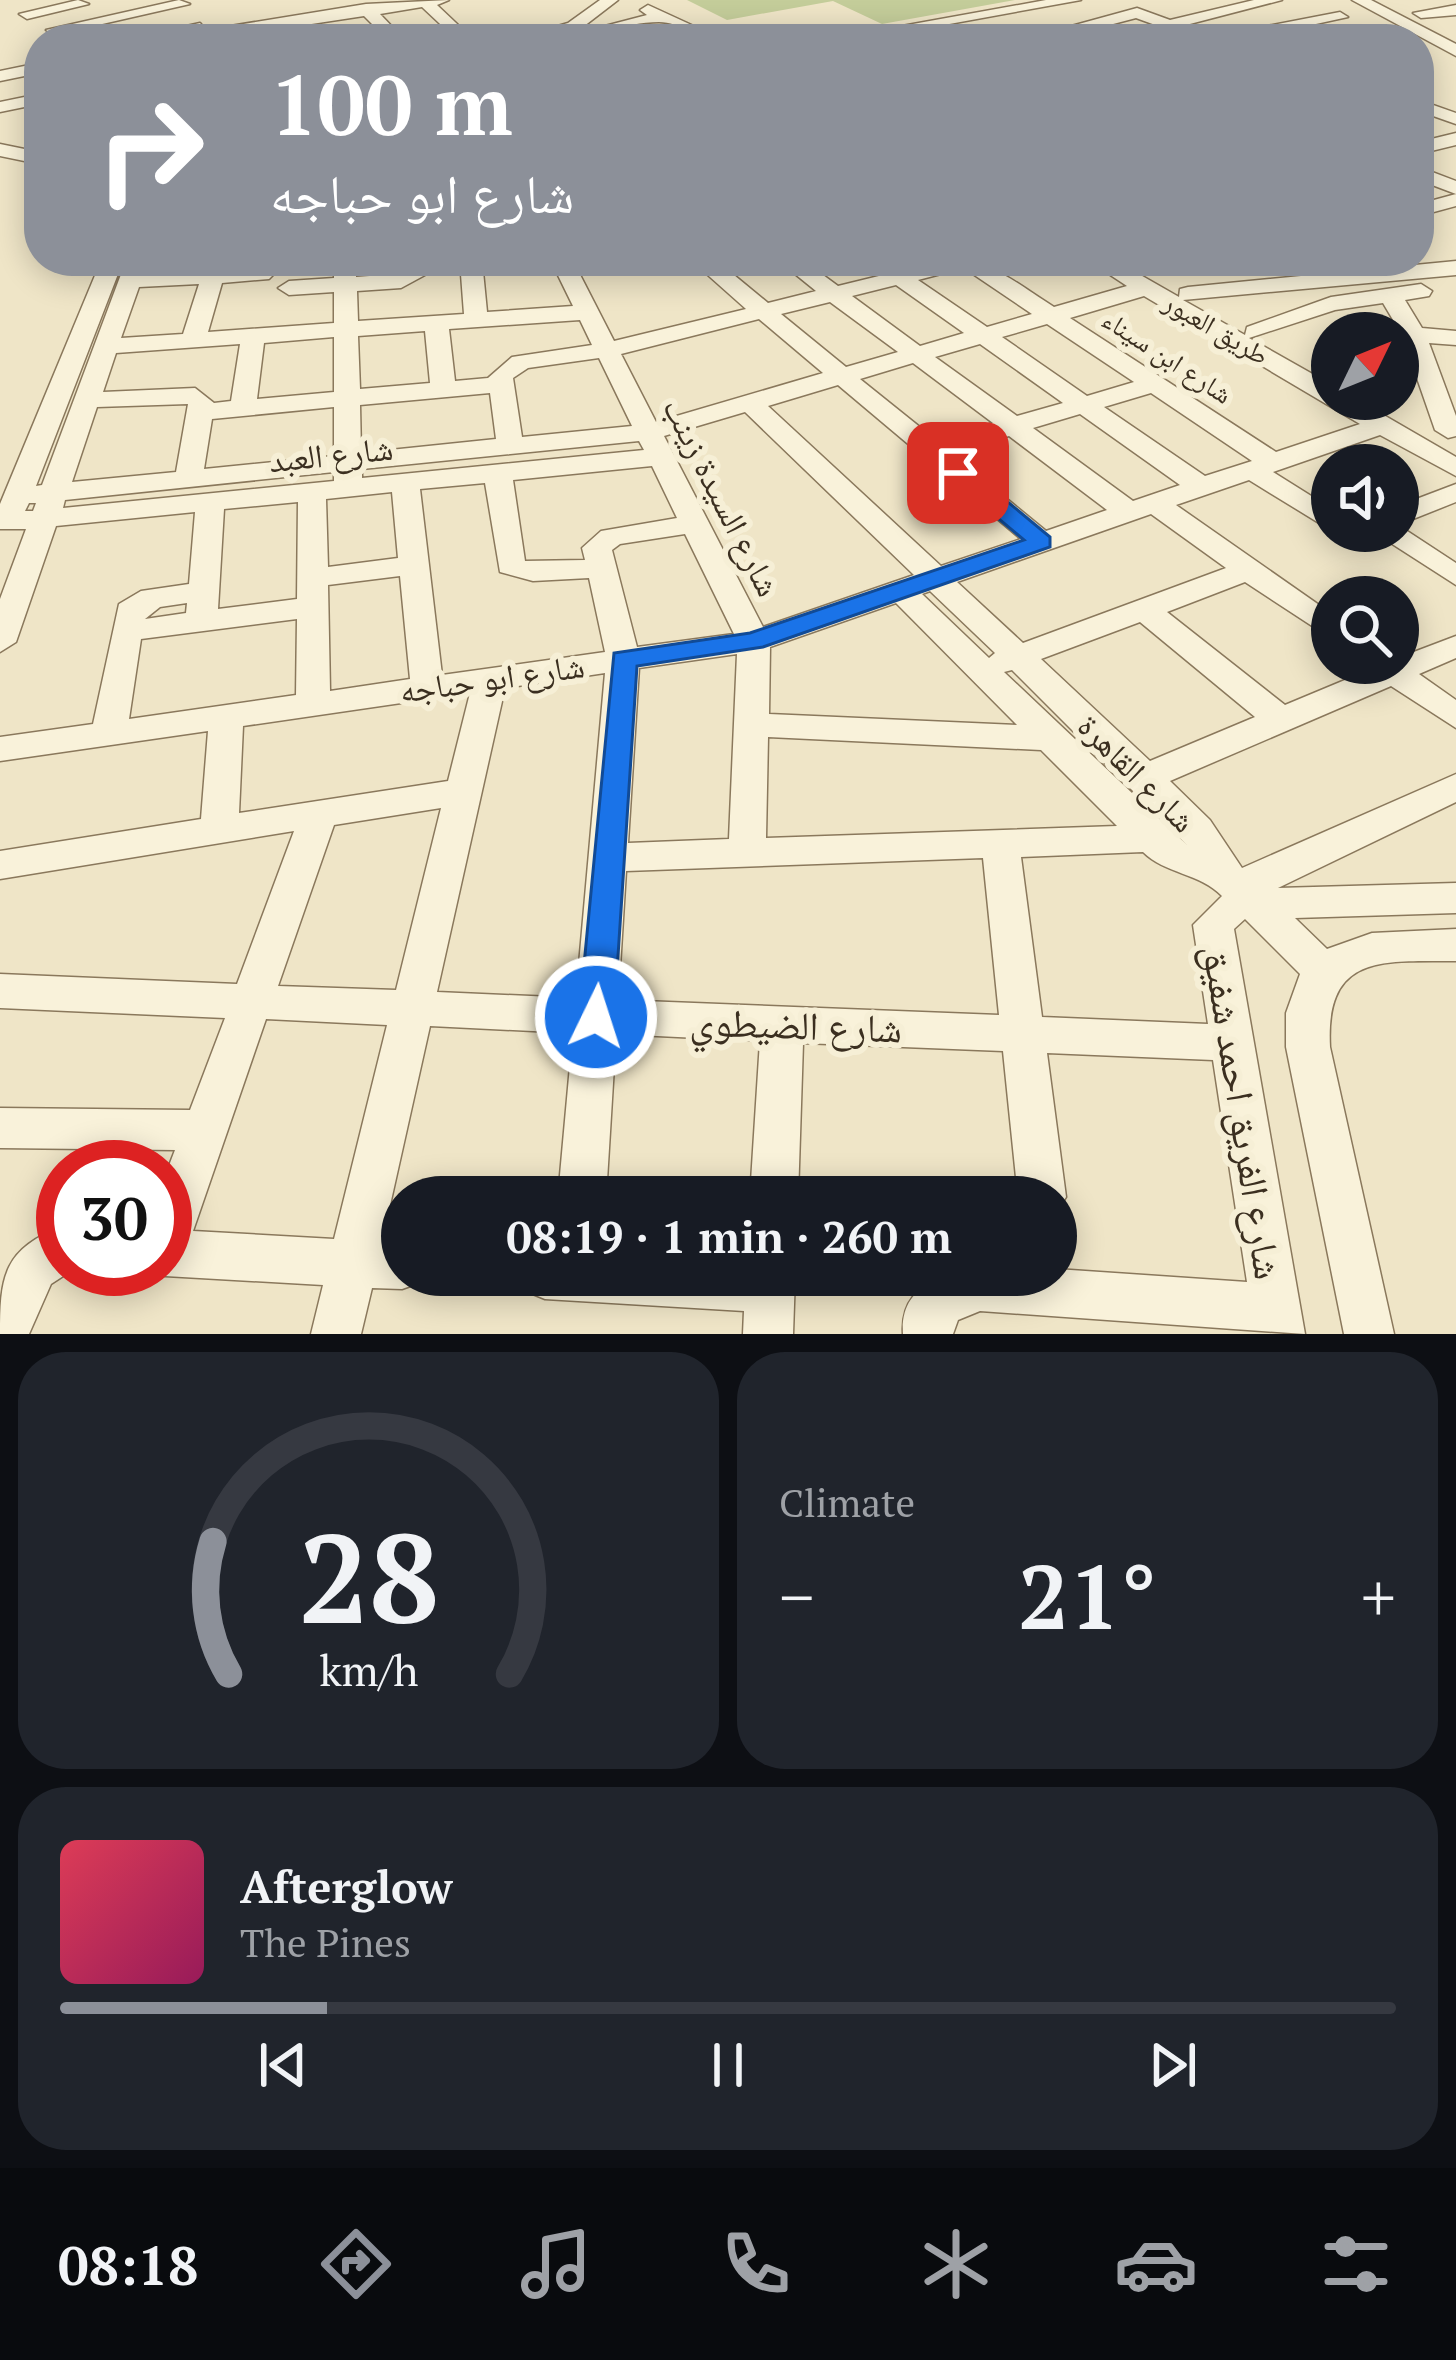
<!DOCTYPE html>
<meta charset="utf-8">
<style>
body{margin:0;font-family:"PT Serif","Noto Naskh Arabic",serif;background:#20242c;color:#f1f3f6;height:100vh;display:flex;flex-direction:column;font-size:45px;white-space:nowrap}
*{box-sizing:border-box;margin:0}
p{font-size:39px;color:#9ea1a6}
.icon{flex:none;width:66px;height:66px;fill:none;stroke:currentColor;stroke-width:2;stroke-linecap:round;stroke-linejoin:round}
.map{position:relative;height:1334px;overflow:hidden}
.side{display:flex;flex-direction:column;gap:18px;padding:18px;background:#0d0f14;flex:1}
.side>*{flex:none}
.guide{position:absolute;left:24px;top:24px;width:1410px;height:252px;border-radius:48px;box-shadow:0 6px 30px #0003;background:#8c9099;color:#fff;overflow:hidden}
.needle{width:78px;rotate:47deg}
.controls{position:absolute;left:1311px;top:312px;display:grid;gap:24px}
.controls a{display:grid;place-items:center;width:108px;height:108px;border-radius:50%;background:#171b24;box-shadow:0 6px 30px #0003;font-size:60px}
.speed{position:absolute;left:36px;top:1140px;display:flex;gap:24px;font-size:60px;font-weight:700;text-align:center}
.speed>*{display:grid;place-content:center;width:156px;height:156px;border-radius:50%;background:#171b24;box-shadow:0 6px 30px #0003;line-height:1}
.speed .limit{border:18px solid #d22;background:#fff;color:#111}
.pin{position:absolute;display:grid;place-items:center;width:102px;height:102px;color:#fff;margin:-51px;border-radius:24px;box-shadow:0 6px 18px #0006}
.me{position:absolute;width:132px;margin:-66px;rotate:4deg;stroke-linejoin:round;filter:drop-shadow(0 0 9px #0008)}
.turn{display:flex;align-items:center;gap:42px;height:252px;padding:0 48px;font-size:54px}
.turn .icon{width:156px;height:156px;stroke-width:2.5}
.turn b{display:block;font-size:84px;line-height:102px}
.big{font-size:90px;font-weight:700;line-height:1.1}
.side .widget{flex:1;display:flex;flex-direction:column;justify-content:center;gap:18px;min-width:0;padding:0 42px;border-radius:48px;background:#20242c}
.side .dial{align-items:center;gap:0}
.dial svg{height:312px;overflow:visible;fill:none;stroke:#363941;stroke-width:7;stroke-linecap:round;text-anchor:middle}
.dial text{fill:#f1f3f6;stroke:none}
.song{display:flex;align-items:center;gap:36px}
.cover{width:144px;height:144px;border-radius:18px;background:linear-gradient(135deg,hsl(350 70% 55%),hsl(330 70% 35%))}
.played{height:12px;border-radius:6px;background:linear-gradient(90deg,#8c9099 20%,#363941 20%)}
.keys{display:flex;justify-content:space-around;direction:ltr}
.heat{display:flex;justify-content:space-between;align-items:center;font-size:66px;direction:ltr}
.side .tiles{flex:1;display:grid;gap:18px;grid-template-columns:1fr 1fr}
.widget:last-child{grid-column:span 2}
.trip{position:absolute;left:381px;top:1176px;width:696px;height:120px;border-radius:60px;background:#171b24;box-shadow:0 6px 30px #0003;font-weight:700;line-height:120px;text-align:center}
.dock{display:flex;height:192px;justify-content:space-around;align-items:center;background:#090b0e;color:#9ea1a6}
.dock .icon{width:84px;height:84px}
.dock .on{color:#8c9099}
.dock b{font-size:54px;color:#f1f3f6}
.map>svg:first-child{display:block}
</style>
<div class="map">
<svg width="1456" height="1334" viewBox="0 0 1456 1334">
<rect width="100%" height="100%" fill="#efe5c7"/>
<!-- green -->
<path fill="#c4cd9a" d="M687,0H1015L882,24L833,1L727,20Z"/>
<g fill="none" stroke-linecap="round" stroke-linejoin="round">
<!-- minor casing -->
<g stroke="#8a785c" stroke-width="3">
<g id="minor">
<path d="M78,0L89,4L27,19L19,14Z"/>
<path d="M179,0L190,4L54,35L46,30Z"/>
<path d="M449,0L437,5L473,39H456L422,7L380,14L404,39H387L364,16L212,39H127L200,23L206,30L366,4Z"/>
<path d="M600,0H618L579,30L513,39L568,23Z"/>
<path d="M1046,0H1081L867,39H830Z"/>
<path d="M1254,0H1282L1186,25L1215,36L1340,12L1348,17L1247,39H1194L1136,18L1056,39H1024L1137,8L1170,20Z"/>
<path d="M1352,0H1371L1456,44V56Z"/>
<path d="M648,5L722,39C699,39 680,22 659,22C624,22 590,39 555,39L647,15L640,10Z"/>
<path d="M1456,5V15L1421,18L1413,13Z"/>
<path d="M39,63V73L0,81V71Z"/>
<path d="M39,94V104L0,112V102Z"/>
<path d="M1419,100L1456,113V124L1419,111Z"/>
<path d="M1456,133V145L1419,154V142Z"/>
<path d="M0,144L39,152V164L0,156Z"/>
<path d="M1419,167L1456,181V206L1419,216V204L1456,194L1419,180Z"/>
<path d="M101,261H123L36,486L42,485L126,261H148L144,273L287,261L269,279L222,283L208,332L334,323V292L289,295L278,288L289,281L334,278V261H356V277L397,274L403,272V261H425V275L401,288L357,291L358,321L464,314L460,261H482L487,312L573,306L551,261H573L614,341L746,309L692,261H717L768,303L816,291L779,261H804L838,286L883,275L884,267C895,265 901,270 912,268C987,254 993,268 1054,307L1127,286L1089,261H1116L1179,297L1180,289L1188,287L1456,261V275L1183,300L1245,335L1247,327L1331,297L1421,284L1432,291L1429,296L1405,300L1422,328L1456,331V345L1429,343L1456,416V436L1448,438L1435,430L1402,335L1383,303L1335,310L1249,338L1332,385V399H1356L1456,457V476L1380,435L1273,472L1332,509V531L1249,480L1176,505L1332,614V639L1245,582L1167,612L1285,705L1369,670L1366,663H1398V658L1456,636V658L1419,674L1456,700V728L1391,686L1170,781L1210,820L1242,868L1456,774V802L1278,888L1456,883V913L1295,918L1327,949L1372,933L1456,929V961C1381,961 1325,954 1330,1047L1394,1334H1344L1286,1047V1013L1300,974L1245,919L1234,929L1305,1334L980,1311L958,1320L953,1334H903C898,1256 1005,1275 1056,1275V1269L1247,1282L1213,1060L1047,1053L1066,1197L1056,1213V1197H1018L1003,1051L803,1043L798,1197H750L760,1041L616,1034L606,1197H558L573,1033L430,1026L382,1241L402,1243V1275H423L419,1283L402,1289L372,1288L361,1334H311L323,1285L165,1276L148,1269H165V1176L175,1150L0,1148V1108L190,1110L225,1018L0,1008V974L237,984L294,831L0,879V851L201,819L208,731L0,761V737L93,724L119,604L141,591L189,584L195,512L56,526L16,642L0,652V599L26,529H0V504ZM964,268L1032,314L987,327L918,280ZM199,284L183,334L121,338L139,287ZM896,285L964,333L920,346L852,296ZM1144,296L1360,424L1276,452L1070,318ZM830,302L898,352L846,367L781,314ZM759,319L823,373L656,422L621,354ZM580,320L592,345L512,357L488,378L455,381L449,329ZM1047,324L1134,382L1087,396L1002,337ZM425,331L430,383L360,389L358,336ZM334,337V392L257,399L264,343ZM240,344L231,401L214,403L195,388L103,392L116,353ZM980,344L1063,403L1017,416L935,357ZM599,358L632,426L522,437L513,378L528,368ZM913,363L993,423L936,440L860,379ZM838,385L1021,539L941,566L768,406ZM490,393L496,439L361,453L360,405ZM1151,393L1252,461L1205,476L1104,407ZM188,404L176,472L72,482L97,407ZM334,407V456L204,469L212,419ZM745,412L914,575L763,627L664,436ZM1080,414L1180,485L1133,501L1033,428ZM1009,436L1107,510L1046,531L951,453ZM639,441L644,450L362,478V469ZM652,466L677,518L601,531L582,548L585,560L525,561L513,480ZM334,472V481L63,508L65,500ZM485,483L500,572L533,581L589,578L605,652L442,675L420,489ZM392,492L398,558L328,567L326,499ZM298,502L297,599L218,609L224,509ZM29,503H36L33,511H25ZM1151,514L1226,568L1023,643L957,582ZM685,534L734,634L637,647L612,550L620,544ZM400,576L410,679L330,691L328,585ZM930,591L995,653L989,658L922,594ZM187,603L186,613L145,619L160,607ZM896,603L1017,725L769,714L770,647ZM297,619L296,695L129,719L141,639ZM1140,622L1255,717L1150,761L1041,659ZM737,654L729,839L628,843L639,668ZM1012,670L1187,845L1004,672ZM605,673L576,998L437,992L505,688ZM470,693L448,781L239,813L243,726ZM768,737L1041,750L1117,826L766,838ZM441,808L396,990L278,986L334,825ZM1143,852C1165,874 1200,873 1222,896L1193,925L1208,1024L1042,1017L1021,857ZM983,858L999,1015L618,1000L626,871ZM266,1019L387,1025L334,1239L193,1231Z"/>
<path d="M1456,484V502L1398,525V506Z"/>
<path d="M1398,525L1456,563V585L1372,531H1398Z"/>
<path d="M63,1226V1269H74L51,1284L29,1334H0C0,1275 4,1249 63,1226Z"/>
<path d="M520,1275H795L793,1334H743L744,1311L545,1299L528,1292Z"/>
</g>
</g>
<!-- minor -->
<use href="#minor" fill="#f9f2da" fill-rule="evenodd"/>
</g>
<!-- route -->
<path fill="#1a73e8" stroke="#114b97" stroke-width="3" d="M950,468H967L1050,537V547L763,647L637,666L614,1017L608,1027L596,1031L584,1027L579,1017L614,653L750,633L1024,540L950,478Z"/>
<g text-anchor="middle" stroke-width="12" stroke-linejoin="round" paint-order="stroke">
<!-- far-street labels -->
<g font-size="27" fill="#3b2f20" stroke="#f6efd6">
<text transform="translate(1216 329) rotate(30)" y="9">طريق العبور</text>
<text transform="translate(1167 357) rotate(33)" y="9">شارع ابن سيناء</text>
</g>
<!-- street labels -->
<g font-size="33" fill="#3b2f20" stroke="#f6efd6">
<text transform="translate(331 454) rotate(-6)" y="12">شارع العبد</text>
<text transform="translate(722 497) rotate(63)" y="12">شارع السيدة زينب</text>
<text transform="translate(492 678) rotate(-8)" y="12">شارع ابو حباجه</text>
<text transform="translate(1137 773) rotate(45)" y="12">شارع القاهرة</text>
</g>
<!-- near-street labels -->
<g font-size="39" fill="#3b2f20" stroke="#f6efd6">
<text transform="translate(796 1025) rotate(2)" y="14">شارع الضيطوي</text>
<text transform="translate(1243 1112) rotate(81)" y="14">شارع الفريق احمد شفيق</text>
</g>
</g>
</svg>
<div class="controls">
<a><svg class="needle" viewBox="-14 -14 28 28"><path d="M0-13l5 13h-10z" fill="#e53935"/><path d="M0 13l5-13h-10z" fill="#9ea1a6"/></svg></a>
<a><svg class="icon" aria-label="sound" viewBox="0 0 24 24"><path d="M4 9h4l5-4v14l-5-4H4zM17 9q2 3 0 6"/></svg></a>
<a><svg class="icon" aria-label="search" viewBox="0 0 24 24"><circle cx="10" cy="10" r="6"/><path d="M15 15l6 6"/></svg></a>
</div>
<div class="speed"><div class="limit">30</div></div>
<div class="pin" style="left:958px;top:473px;background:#d93025"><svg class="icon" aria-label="arrive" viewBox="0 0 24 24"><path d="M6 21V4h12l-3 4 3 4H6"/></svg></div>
<svg class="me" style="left:596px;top:1017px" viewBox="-20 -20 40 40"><circle r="17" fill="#1a73e8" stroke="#fff" stroke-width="3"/><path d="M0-11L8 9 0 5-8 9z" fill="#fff"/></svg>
<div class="trip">08:19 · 1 min · 260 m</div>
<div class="guide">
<div class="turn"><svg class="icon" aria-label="right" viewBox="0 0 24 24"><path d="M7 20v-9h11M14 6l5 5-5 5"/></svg><div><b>100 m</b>شارع ابو حباجه</div></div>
</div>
</div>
<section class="side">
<div class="tiles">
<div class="widget dial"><svg viewBox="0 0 100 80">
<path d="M14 69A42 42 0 1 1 86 69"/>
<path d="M14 69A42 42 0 0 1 10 35" stroke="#8c9099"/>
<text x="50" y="56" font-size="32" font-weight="700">28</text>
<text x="50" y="72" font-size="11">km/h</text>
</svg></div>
<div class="widget"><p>Climate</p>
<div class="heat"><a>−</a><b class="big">21°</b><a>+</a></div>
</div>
<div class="widget">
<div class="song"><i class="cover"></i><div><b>Afterglow</b><p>The Pines</p></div></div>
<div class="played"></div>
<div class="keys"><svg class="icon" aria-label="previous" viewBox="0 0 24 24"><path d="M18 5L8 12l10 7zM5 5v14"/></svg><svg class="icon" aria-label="pause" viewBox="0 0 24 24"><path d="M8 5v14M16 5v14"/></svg><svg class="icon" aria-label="next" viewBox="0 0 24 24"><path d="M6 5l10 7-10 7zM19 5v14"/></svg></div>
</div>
</div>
</section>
<nav class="dock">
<b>08:18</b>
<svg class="icon on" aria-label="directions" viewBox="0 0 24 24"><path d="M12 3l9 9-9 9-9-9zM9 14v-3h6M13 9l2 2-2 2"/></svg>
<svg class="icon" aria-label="music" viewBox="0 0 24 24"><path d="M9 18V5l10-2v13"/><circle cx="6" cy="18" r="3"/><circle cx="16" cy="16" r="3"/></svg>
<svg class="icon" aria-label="phone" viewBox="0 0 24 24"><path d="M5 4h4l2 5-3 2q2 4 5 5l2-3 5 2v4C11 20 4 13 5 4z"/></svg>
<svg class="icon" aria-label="climate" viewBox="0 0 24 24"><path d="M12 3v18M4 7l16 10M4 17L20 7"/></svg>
<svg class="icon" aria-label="car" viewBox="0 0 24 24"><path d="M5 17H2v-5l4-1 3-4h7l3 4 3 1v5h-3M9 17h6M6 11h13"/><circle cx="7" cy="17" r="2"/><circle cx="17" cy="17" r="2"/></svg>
<svg class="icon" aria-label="filters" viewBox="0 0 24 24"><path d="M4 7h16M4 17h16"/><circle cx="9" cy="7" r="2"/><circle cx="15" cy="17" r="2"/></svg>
</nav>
